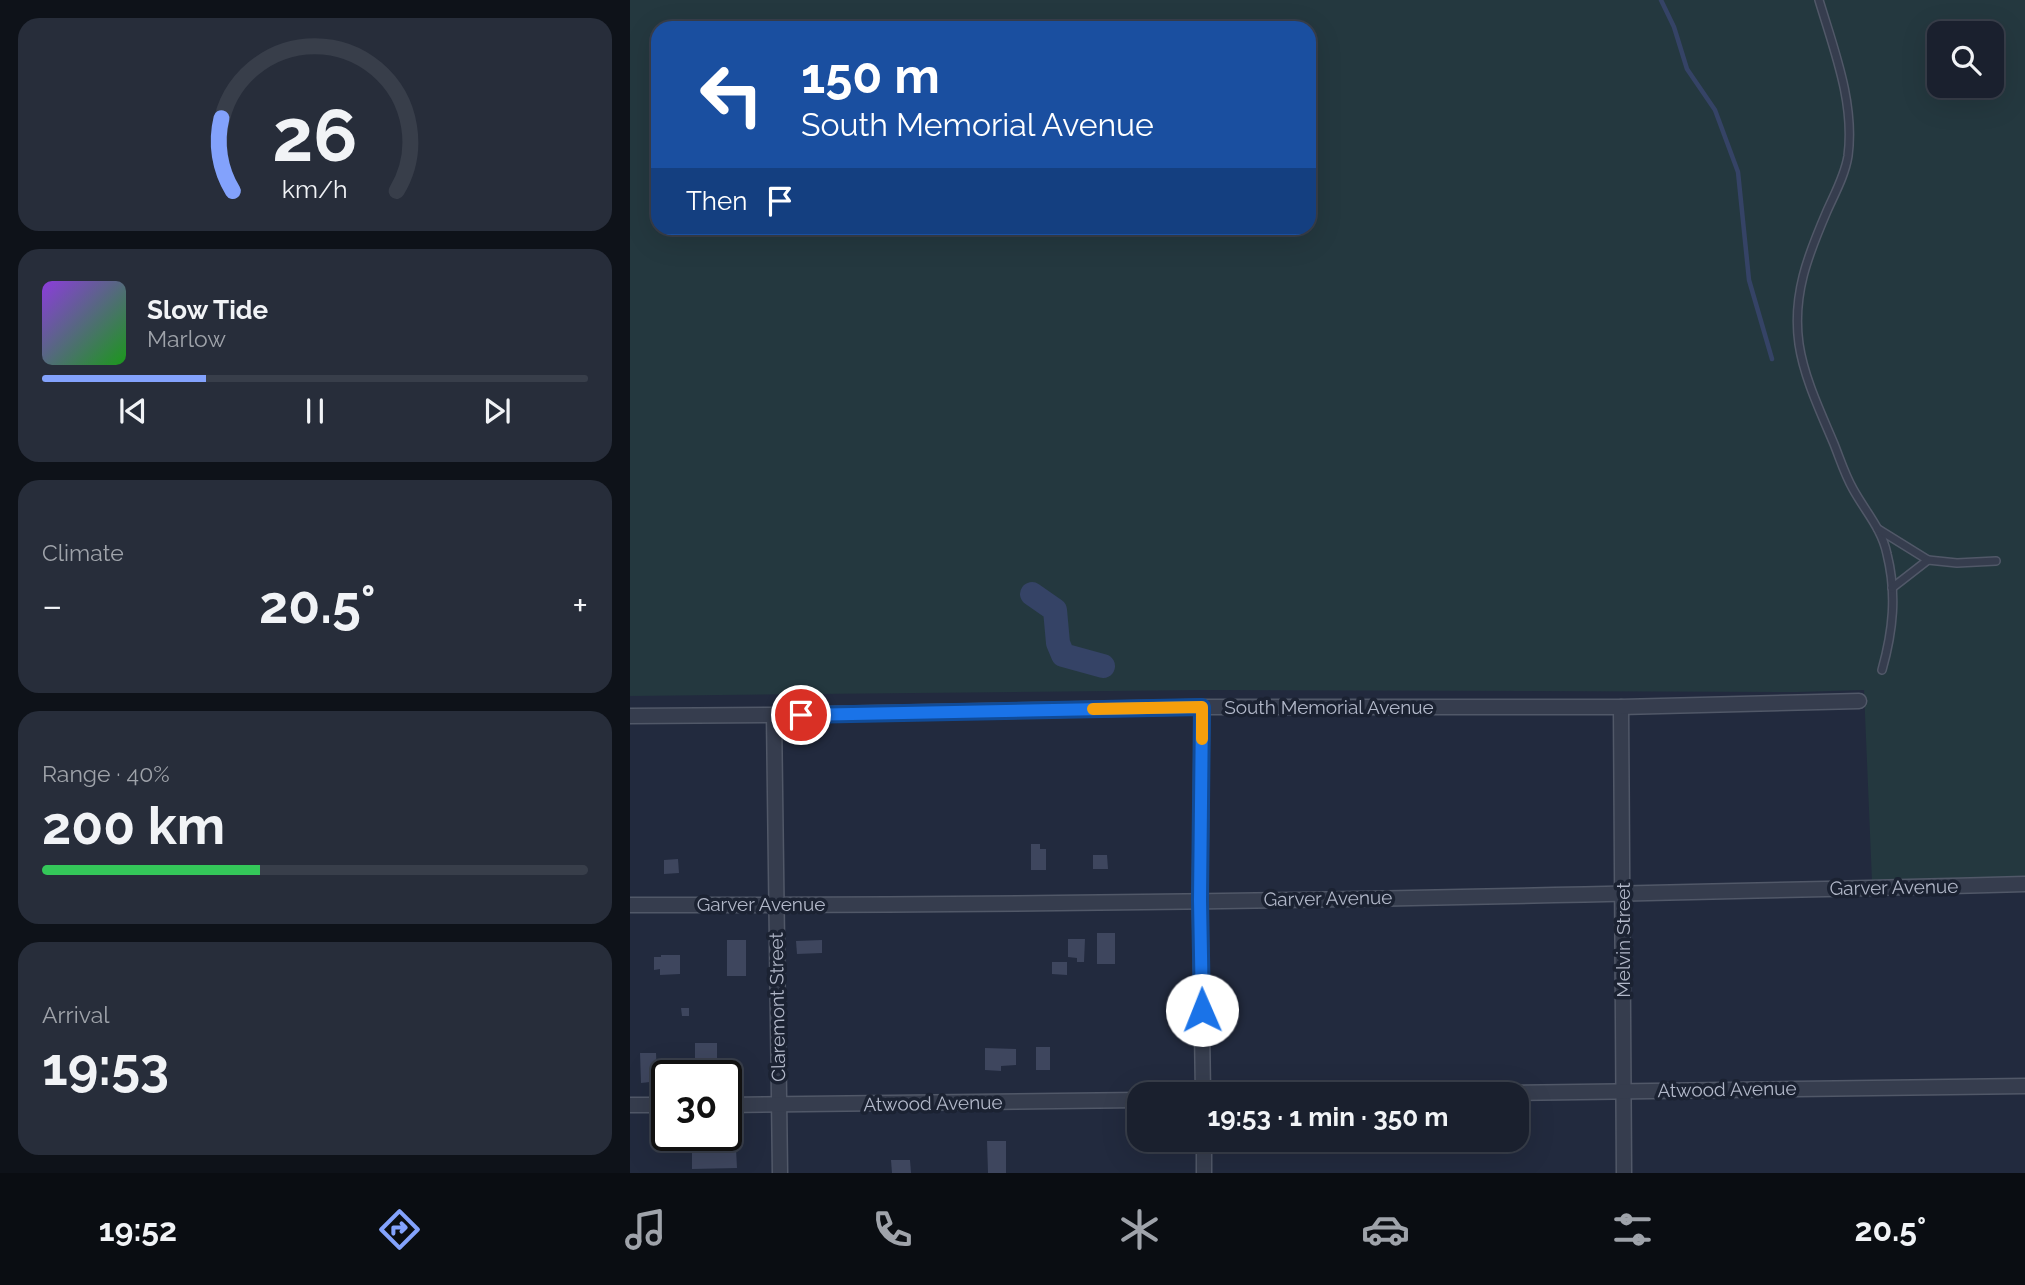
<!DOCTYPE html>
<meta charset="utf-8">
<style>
body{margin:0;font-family:Raleway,sans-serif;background:#272d3a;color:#f1f3f6;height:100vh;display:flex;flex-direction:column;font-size:26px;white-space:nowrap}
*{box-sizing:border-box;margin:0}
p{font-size:23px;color:#9fa3aa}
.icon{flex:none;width:38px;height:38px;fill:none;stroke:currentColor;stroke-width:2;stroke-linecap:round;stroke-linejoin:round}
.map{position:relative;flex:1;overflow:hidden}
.details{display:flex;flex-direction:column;gap:18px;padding:18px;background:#0e1219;width:630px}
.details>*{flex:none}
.hud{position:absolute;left:21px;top:21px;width:665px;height:214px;border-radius:21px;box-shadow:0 7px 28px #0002,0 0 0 2px #383e4a;background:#1a4fa0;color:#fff;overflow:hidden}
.controls{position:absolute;left:1297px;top:21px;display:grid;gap:14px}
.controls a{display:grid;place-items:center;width:77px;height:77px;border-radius:14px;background:#1a202e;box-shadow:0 7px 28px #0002,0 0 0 2px #383e4a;font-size:35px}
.speed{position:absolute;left:21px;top:1060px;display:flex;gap:14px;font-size:35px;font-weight:700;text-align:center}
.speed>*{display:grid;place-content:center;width:91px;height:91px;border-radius:50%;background:#1a202e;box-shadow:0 7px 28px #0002,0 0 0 2px #383e4a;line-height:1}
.speed .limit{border:4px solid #111;border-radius:10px;background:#fff;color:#111}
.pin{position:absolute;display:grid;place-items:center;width:60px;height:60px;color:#fff;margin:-30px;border:4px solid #fff;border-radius:50%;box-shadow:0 2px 7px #0007}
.me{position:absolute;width:77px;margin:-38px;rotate:359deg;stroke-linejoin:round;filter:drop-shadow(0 0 5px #0008)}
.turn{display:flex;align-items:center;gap:24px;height:147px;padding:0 35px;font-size:32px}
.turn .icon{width:91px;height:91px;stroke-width:2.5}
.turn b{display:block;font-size:49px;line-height:60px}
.then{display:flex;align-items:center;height:66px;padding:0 35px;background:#0003;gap:14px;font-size:26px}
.big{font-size:52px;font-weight:700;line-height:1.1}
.details .tile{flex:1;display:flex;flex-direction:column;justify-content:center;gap:10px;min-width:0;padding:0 24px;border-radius:21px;background:#272d3a}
.details .dial{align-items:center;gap:0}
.dial svg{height:182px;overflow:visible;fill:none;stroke:#383e4a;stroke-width:7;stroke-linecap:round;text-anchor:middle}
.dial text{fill:#f1f3f6;stroke:none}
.song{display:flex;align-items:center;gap:21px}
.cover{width:84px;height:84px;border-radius:10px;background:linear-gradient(135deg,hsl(270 70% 55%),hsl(120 70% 35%))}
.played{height:7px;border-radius:4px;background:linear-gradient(90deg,#83a2fc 30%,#383e4a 30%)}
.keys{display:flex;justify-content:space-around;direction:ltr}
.heat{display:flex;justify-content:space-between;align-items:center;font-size:38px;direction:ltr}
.charge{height:10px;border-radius:5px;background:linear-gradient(90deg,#34c759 40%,#383e4a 0)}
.trip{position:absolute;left:497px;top:1082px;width:402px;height:70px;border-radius:21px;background:#1a202e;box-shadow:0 7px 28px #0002,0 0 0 2px #383e4a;font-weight:700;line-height:70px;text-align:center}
.tab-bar{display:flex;height:112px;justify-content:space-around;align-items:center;background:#0a0d12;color:#9fa3aa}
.tab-bar .icon{width:49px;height:49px}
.tab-bar .selected{color:#83a2fc}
.tab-bar b{font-size:32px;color:#f1f3f6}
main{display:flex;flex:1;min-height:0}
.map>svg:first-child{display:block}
</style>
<main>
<section class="details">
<div class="tile dial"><svg viewBox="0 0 100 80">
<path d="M14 69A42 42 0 1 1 86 69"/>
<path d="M14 69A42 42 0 0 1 9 37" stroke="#83a2fc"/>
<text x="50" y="56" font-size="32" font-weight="700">26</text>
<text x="50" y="72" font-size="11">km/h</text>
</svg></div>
<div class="tile">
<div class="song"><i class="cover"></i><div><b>Slow Tide</b><p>Marlow</p></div></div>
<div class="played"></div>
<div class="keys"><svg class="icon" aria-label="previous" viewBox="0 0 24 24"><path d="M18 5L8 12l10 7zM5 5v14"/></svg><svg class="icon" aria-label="pause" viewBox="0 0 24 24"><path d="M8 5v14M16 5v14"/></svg><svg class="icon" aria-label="next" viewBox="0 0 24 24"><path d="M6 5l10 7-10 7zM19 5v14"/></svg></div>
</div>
<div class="tile"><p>Climate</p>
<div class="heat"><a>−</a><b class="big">20.5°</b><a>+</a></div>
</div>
<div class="tile"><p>Range · 40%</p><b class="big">200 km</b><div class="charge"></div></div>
<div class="tile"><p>Arrival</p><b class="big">19:53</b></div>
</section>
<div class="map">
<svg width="1395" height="1173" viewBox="0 0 1395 1173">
<rect width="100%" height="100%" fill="#222a3e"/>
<!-- green -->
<path fill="#24383f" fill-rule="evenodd" d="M0,0H1395V876L1242,882L1234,690L1168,692L574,690L0,696ZM28,28H679V228H28ZM1309,33H1362V86H1309Z"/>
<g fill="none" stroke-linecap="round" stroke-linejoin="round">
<!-- stream -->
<path stroke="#354366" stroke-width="4.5" d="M1031,0L1044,27L1057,69L1085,110L1108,172L1119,280L1142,359"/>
<!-- river -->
<path stroke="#354366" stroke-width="24" d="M402,594L425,610L428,643L433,655L473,666"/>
</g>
<!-- building -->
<g fill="#3e465e">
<path d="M401,844H410V849H416V870H401Z"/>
<path d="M463,855H477L478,869H463Z"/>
<path d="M48,859L49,873L34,874V860Z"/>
<rect x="467" y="933" width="18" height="31"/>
<path d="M438,939H455L454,962H447V958L438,957Z"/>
<rect x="97" y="940" width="19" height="36"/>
<path d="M192,940V953L167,954L166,941Z"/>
<path d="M31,955H50V974L30,975V969L24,970V957H31Z"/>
<path d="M422,962H437V975L422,974Z"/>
<path d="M51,1008H59V1016H52Z"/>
<path d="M65,1043H87V1062H72V1058L65,1059Z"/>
<rect x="406" y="1047" width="14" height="23"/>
<path d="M355,1048L386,1049V1065L371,1066V1071L355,1070Z"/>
<path d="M10,1053H26L27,1074H20V1082L11,1083Z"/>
<path d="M357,1141H376V1173H358Z"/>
<path d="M75,1146L106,1149L107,1168L62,1169V1149H75Z"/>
<path d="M261,1160H280L281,1173H262Z"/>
</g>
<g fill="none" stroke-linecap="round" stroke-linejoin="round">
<!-- service casing -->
<g stroke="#515868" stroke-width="10">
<g id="service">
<path d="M1189,0C1204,50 1225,103 1218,156C1215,175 1205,193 1197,211C1178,255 1162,295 1169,344C1174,378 1191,413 1204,444C1210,459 1215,475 1223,489C1235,511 1252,529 1257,554C1267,594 1263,631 1252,670"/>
<path d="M1248,529L1298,560"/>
<path d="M1262,588L1298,560L1327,563L1366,561"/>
</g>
</g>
<!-- minor casing -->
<g stroke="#515868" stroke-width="17">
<g id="minor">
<path d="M572,707L570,900L573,1094"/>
<path d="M991,707L994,1173"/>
<path d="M144,715L150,1173"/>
<path d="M0,716L144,715L572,707H991L1229,701"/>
<path d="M0,905C465,906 930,896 1395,884"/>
<path d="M798,1094L1395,1086"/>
<path d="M0,1105H37"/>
<path d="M96,1105L509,1100"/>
<path d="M574,1139V1173"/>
</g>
</g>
<!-- service -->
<use href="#service" stroke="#363d4e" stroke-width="7"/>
<!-- minor -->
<use href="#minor" stroke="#363d4e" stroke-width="14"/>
</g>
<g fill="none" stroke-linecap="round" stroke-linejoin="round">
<!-- route casing -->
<g stroke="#114b97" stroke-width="18">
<path id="route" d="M171,715L572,707L570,900L572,1010"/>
</g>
<!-- route -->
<use href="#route" stroke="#1a73e8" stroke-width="12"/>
<!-- slow -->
<path stroke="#f59e0b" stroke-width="12" d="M463,709L572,707V739"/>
</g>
<g text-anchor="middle" stroke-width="7" stroke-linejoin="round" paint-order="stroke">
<!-- street labels -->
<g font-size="19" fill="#b2b8c9" stroke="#1b2232">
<text x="699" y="714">South Memorial Avenue</text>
<text transform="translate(1264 887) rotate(-1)" y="7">Garver Avenue</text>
<text transform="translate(698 898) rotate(-1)" y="7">Garver Avenue</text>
<text x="131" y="911">Garver Avenue</text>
<text transform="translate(993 940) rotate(-90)" y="7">Melvin Street</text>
<text transform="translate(147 1007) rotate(-91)" y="7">Claremont Street</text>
<text transform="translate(1097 1089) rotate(-1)" y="7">Atwood Avenue</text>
<text transform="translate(303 1103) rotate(-1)" y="7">Atwood Avenue</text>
</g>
</g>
</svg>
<div class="controls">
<a><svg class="icon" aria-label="search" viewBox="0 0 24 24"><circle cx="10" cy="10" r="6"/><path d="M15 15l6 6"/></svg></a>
</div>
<div class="speed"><div class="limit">30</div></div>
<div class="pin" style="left:171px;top:715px;background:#d93025"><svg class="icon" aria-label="arrive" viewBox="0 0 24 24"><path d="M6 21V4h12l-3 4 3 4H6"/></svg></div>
<svg class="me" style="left:572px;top:1010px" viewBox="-20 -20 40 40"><circle r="19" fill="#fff"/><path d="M0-13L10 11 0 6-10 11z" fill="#1a73e8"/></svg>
<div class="trip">19:53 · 1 min · 350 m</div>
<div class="hud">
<div class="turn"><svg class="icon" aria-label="left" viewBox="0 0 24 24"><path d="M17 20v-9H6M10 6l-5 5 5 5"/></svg><div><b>150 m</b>South Memorial Avenue</div></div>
<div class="then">Then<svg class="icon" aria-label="arrive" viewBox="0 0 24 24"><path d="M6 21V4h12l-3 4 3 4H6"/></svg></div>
</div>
</div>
</main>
<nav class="tab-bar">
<b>19:52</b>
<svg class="icon selected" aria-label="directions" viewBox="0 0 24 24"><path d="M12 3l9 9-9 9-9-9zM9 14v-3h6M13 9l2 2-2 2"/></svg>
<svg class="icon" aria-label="music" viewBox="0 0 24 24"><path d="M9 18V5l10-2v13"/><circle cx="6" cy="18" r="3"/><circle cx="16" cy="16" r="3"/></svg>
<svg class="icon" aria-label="phone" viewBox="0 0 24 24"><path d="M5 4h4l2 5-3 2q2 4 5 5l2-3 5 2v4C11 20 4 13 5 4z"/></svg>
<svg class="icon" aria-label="climate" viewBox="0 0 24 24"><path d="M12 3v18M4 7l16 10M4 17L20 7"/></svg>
<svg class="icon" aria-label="car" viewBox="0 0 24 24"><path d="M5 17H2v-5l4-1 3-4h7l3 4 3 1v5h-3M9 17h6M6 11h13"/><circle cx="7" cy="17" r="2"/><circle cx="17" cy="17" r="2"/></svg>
<svg class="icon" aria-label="filters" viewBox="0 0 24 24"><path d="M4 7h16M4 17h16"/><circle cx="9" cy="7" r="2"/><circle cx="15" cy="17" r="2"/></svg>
<b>20.5°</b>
</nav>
